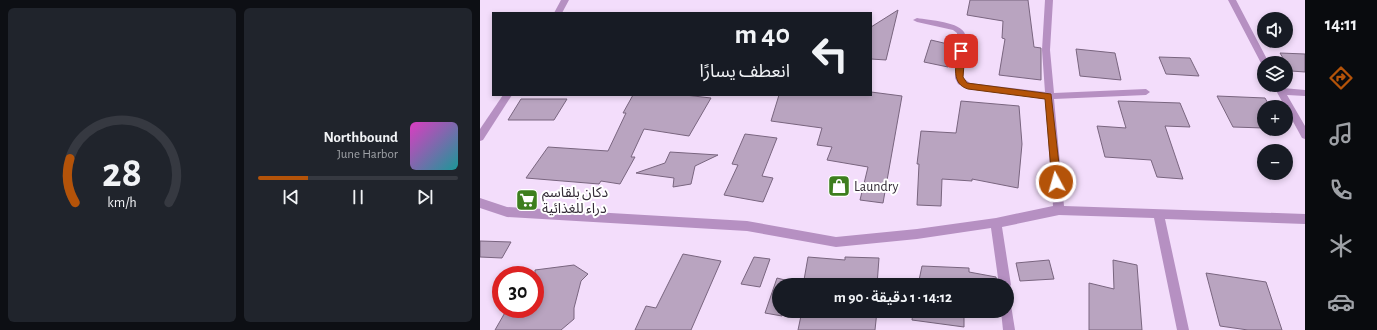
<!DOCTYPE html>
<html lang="ar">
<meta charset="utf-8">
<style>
body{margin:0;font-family:"Alegreya Sans","Noto Sans Arabic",sans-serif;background:#20242c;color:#f1f3f6;direction:rtl;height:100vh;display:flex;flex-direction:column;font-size:15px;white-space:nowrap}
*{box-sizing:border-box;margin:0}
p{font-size:13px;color:#9ea1a6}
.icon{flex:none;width:22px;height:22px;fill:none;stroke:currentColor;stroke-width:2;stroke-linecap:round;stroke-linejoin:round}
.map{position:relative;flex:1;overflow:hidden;direction:ltr}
.drawer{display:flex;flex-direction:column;gap:8px;padding:8px;background:#0d0f14;width:480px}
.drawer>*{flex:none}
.top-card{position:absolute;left:12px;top:12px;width:380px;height:84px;border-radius:0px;box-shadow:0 2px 6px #0003;direction:rtl;background:#171b24;color:#f1f3f6;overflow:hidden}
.tools{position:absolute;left:777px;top:12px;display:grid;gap:8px}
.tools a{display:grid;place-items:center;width:36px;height:36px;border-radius:50%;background:#171b24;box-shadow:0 2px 6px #0003;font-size:20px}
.speed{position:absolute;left:12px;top:266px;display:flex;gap:8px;font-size:20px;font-weight:700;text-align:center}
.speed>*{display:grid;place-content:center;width:52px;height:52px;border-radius:50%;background:#171b24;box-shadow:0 2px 6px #0003;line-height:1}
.speed .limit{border:6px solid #d22;background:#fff;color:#111}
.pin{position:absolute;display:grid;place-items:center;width:34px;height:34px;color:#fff;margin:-17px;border-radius:8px;box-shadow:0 2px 6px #0006}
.me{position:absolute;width:44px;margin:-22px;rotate:354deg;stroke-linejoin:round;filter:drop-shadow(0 0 3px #0008)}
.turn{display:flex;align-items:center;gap:14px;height:84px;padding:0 16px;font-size:18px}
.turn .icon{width:52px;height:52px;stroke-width:2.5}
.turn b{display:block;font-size:28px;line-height:34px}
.drawer .tile{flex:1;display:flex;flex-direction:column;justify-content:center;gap:6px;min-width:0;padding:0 14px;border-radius:6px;background:#20242c}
.drawer .dial{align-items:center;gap:0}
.dial svg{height:104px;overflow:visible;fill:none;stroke:#363941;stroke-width:7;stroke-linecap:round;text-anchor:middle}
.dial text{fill:#f1f3f6;stroke:none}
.song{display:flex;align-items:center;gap:12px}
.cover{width:48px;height:48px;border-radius:6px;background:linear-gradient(135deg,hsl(310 70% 55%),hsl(180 70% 35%))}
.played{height:4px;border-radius:2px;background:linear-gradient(90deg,#b45309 25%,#363941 25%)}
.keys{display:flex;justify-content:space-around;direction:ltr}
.drawer .tiles{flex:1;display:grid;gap:8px;grid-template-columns:repeat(2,1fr)}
.trip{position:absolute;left:292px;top:278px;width:242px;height:40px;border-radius:20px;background:#171b24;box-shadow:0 2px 6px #0003;font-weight:600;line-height:40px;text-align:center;direction:rtl}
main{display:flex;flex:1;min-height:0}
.dock{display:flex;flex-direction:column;width:72px;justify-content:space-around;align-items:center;background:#090b0e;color:#9ea1a6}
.dock .icon{width:28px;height:28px}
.dock .selected{color:#b45309}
.dock b{font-size:18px;color:#f1f3f6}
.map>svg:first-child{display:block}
</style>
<main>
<nav class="dock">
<b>14:11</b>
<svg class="icon selected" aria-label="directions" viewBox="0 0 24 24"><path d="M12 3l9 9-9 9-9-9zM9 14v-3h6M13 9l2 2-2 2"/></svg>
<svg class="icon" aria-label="music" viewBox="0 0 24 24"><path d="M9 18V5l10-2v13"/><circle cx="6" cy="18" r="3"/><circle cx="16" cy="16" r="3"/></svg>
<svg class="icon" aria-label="phone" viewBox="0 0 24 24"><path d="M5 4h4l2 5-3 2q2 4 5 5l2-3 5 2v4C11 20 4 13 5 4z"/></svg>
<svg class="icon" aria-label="climate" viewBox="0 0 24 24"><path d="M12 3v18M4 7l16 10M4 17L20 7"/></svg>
<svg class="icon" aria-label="car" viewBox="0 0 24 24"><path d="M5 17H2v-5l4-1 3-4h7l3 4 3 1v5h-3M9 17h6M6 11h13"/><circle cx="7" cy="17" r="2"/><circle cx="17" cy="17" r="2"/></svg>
</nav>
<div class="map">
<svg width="825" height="330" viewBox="0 0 825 330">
<rect width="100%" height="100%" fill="#f3ddfb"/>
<!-- building -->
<g fill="#b9a4c0" stroke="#79657f">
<path d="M490,0H548L554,47L561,48V80L519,75L525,39L522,38L523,21L487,15Z"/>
<path d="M418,10L406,60L391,59V27Z"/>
<path d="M451,40L472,45L468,67L444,62Z"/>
<path d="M596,49L635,53L641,80L600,76Z"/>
<path d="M800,53L825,54V72L811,71Z"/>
<path d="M679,57L710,58L719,76L686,74Z"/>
<path d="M391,92L422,96L403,203L380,200L388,167L347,160L352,147L337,145L342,128L291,121L299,95H391Z"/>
<path d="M153,95H205L231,98L209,136L164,129L151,157H155L140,184L121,181L119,184L46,178L68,147L128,151L146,113H143Z"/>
<path d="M737,96L785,98L790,107H784V128L753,127Z"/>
<path d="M41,99H87L74,120H28Z"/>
<path d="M481,101L539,106L542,144L538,188L492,179V181L462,179L461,206L437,205L439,164H437L441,131L476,133Z"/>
<path d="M638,101L700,103L710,127L685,126L703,179L677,177L671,160L625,157L617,126L646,128Z"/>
<path d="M265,134L297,138L282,176L293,178L283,202L244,195L258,165L252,164Z"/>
<path d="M190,152L238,155L215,166L211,184L193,187L194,178L156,173L185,163Z"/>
<path d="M0,241L31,242L22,258L0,257Z"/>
<path d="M203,254L241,261L211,330H155L166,306L176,308Z"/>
<path d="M274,257L290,259L280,287L261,284Z"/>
<path d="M328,257L365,260V257L399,258L397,285H362V283L324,280Z"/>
<path d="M569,260L574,279L540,281L536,263Z"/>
<path d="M633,260L657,265L662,330H609V283L634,289Z"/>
<path d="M94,265L108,274L101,281L94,308V319L81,330H15L27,309H55V270Z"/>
<path d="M442,266L489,268V272L516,277L517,285H438Z"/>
<path d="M726,273L786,282L802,330H768L740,326Z"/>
<path d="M297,278L313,282L312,285H299V311H304L302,316L285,313Z"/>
<path d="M322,311H397L395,330H318Z"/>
<path d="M433,311H484V327L432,320Z"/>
</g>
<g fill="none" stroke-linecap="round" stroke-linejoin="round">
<!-- minor -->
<g fill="#b690c2" fill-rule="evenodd">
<path d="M81,0H89L82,13H74Z"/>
<path d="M565,0H573L570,50L574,93L666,89L670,92L666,95L574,99L584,206L825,214V224L685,219L709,330H697L674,218L579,215L522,227L531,285L527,290V285H519L511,228L437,239L356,247L267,231L27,217L0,208V198L27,207L267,221L356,237L437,229L516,218L573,206L565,99L488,89L478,84L475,78L477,33L473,30L437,22L433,20L437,18C449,20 481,22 485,34C488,42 484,68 483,78L490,83L565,92L562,50Z"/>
<path d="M748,0H756L789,63H784V66L782,65Z"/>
<path d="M793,85H801L803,88L825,90V96L807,95L825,126V139L822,138Z"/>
<path d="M23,95H32L3,140L0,141V129Z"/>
<path d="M527,303L531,305L535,330H523L521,311H527Z"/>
</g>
</g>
<!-- route -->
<path fill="#b45309" stroke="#753606" d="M481,49L485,51L483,77L487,83L571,94L581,182L580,184H573L572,182L565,99L488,89C471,84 476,66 477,51Z"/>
<!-- icons -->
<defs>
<g id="shop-square" transform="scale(1.15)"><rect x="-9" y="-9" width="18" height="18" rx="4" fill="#3d7e1e" stroke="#fff"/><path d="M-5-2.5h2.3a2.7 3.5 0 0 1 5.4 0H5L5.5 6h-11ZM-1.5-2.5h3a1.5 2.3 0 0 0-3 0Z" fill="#fff"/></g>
<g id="supermarket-square" transform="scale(1.15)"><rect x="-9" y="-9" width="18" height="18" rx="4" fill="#3d7e1e" stroke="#fff"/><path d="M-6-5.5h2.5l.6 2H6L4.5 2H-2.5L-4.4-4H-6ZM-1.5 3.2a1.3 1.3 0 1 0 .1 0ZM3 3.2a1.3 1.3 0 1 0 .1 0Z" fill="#fff"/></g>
</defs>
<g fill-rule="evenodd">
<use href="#shop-square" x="359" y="186"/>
<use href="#supermarket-square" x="47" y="200"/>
</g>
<g text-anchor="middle" stroke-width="4" stroke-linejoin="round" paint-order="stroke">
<!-- poi labels -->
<g font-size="14" fill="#332b36" stroke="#fff" text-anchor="start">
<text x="374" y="191">Laundry</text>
<text x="62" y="197">دكان بلقاسم<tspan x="62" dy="16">دراء للغذائية</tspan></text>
</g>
</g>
</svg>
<div class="tools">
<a><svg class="icon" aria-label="sound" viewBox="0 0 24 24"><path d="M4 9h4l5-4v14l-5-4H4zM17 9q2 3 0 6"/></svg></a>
<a><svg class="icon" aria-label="layers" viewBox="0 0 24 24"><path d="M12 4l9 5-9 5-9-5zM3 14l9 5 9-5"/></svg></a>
<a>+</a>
<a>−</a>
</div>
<div class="speed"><div class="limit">30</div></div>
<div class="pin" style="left:481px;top:51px;background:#d93025"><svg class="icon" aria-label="arrive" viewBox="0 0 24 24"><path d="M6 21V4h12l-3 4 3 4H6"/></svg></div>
<svg class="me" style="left:576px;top:182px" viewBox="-20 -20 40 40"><circle r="17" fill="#b45309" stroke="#fff" stroke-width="3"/><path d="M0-11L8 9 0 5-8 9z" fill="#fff"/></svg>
<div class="trip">14:12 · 1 دقيقة · 90 m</div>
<div class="top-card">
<div class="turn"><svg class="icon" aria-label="left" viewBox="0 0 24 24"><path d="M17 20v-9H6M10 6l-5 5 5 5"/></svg><div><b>40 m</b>انعطف يسارًا</div></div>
</div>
</div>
<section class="drawer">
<div class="tiles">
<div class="tile">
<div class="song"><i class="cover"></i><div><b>Northbound</b><p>June Harbor</p></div></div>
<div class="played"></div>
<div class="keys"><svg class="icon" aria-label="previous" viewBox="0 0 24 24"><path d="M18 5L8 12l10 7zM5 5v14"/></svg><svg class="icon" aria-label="pause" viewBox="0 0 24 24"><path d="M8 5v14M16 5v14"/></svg><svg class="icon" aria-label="next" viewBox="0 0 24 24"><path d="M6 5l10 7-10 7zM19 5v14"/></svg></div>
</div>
<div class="tile dial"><svg viewBox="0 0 100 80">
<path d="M14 69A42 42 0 1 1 86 69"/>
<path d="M14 69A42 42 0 0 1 10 35" stroke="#b45309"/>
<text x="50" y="56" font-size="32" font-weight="700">28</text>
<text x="50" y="72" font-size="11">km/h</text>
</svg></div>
</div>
</section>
</main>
